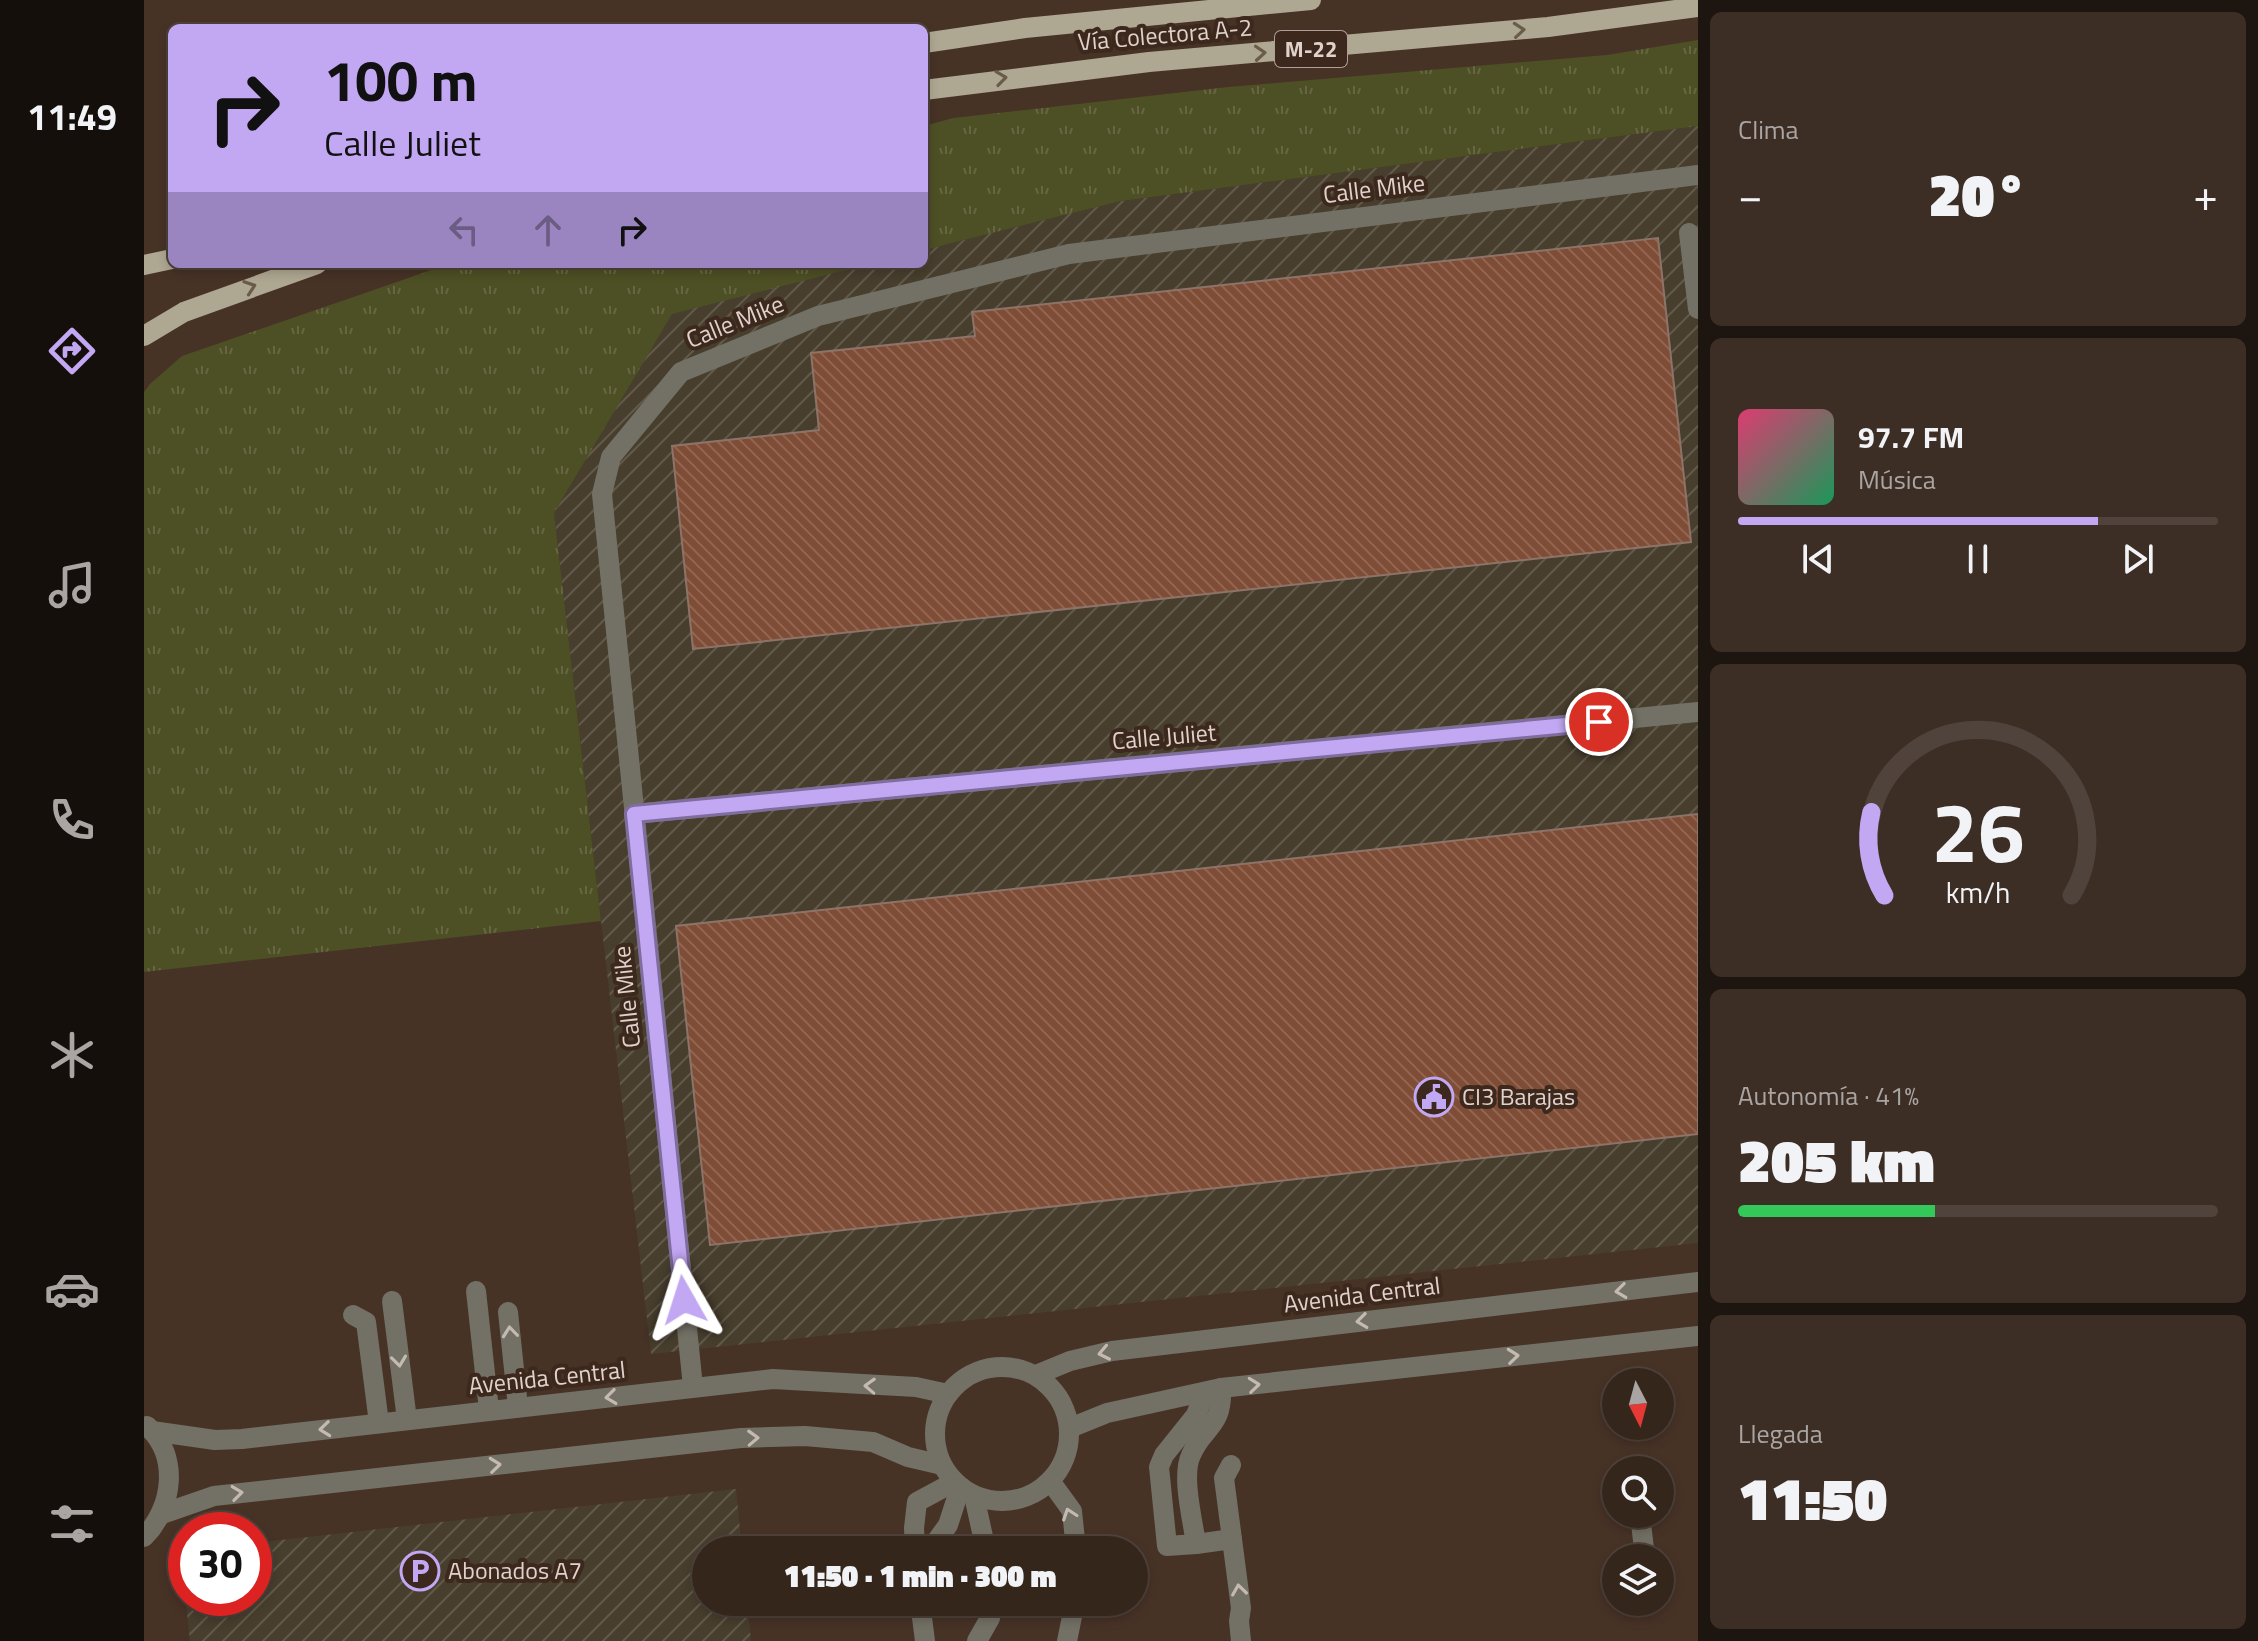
<!DOCTYPE html>
<html lang="es">
<meta charset="utf-8">
<style>
body{margin:0;font-family:"Titillium Web",sans-serif;background:#3d2e25;color:#f1f3f6;height:100vh;display:flex;flex-direction:column;font-size:30px;white-space:nowrap}
*{box-sizing:border-box;margin:0}
p{font-size:26px;color:#aaa5a3}
.icon{flex:none;width:44px;height:44px;fill:none;stroke:currentColor;stroke-width:2;stroke-linecap:round;stroke-linejoin:round}
.map{position:relative;flex:1;overflow:hidden}
.details{display:flex;flex-direction:column;gap:12px;padding:12px;background:#1d150f;width:560px}
.details>*{flex:none}
.banner{position:absolute;left:24px;top:24px;width:760px;height:244px;border-radius:12px;box-shadow:0 4px 12px #0003,0 0 0 2px #4f433b;background:#c2a7f2;color:#111;overflow:hidden}
.needle{width:52px;rotate:174deg}
.fabs{position:absolute;left:1458px;top:1368px;display:grid;gap:16px}
.fabs a{display:grid;place-items:center;width:72px;height:72px;border-radius:50%;background:#35261c;box-shadow:0 4px 12px #0003,0 0 0 2px #4f433b;font-size:40px}
.speed{position:absolute;left:24px;top:1512px;display:flex;gap:16px;font-size:40px;font-weight:700;text-align:center}
.speed>*{display:grid;place-content:center;width:104px;height:104px;border-radius:50%;background:#35261c;box-shadow:0 4px 12px #0003,0 0 0 2px #4f433b;line-height:1}
.speed .limit{border:12px solid #d22;background:#fff;color:#111}
.pin{position:absolute;display:grid;place-items:center;width:68px;height:68px;color:#fff;margin:-34px;border:4px solid #fff;border-radius:50%;box-shadow:0 2px 8px #0007}
.me{position:absolute;width:88px;margin:-44px;rotate:354deg;stroke-linejoin:round;filter:drop-shadow(0 0 6px #0008)}
.turn{display:flex;align-items:center;gap:28px;height:168px;padding:0 24px;font-size:36px}
.turn .icon{width:104px;height:104px;stroke-width:2.5}
.turn b{display:block;font-size:56px;line-height:68px}
.lanes{display:flex;align-items:center;height:76px;padding:0 24px;background:#0003;justify-content:center;gap:40px;direction:ltr}
.lanes .off{opacity:.35}
.big{font-size:60px;font-weight:800;line-height:1.1}
.details .tile{flex:1;display:flex;flex-direction:column;justify-content:center;gap:12px;min-width:0;padding:0 28px;border-radius:12px;background:#3d2e25}
.details .dial{align-items:center;gap:0}
.dial svg{height:208px;overflow:visible;fill:none;stroke:#4f433b;stroke-width:7;stroke-linecap:round;text-anchor:middle}
.dial text{fill:#f1f3f6;stroke:none}
.song{display:flex;align-items:center;gap:24px}
.cover{width:96px;height:96px;border-radius:12px;background:linear-gradient(135deg,hsl(340 70% 55%),hsl(150 70% 35%))}
.played{height:8px;border-radius:4px;background:linear-gradient(90deg,#c2a7f2 75%,#4f433b 75%)}
.keys{display:flex;justify-content:space-around;direction:ltr}
.heat{display:flex;justify-content:space-between;align-items:center;font-size:44px;direction:ltr}
.charge{height:12px;border-radius:6px;background:linear-gradient(90deg,#34c759 41%,#4f433b 0)}
.trip{position:absolute;left:548px;top:1536px;width:456px;height:80px;border-radius:40px;background:#35261c;box-shadow:0 4px 12px #0003,0 0 0 2px #4f433b;font-weight:800;line-height:80px;text-align:center}
main{display:flex;flex:1;min-height:0}
.menu{display:flex;flex-direction:column;width:144px;justify-content:space-around;align-items:center;background:#150f0b;color:#aaa5a3}
.menu .icon{width:56px;height:56px}
.menu .on{color:#c2a7f2}
.menu b{font-size:36px;color:#f1f3f6}
.map>svg:first-child{display:block}
</style>
<main>
<nav class="menu">
<b>11:49</b>
<svg class="icon on" aria-label="directions" viewBox="0 0 24 24"><path d="M12 3l9 9-9 9-9-9zM9 14v-3h6M13 9l2 2-2 2"/></svg>
<svg class="icon" aria-label="music" viewBox="0 0 24 24"><path d="M9 18V5l10-2v13"/><circle cx="6" cy="18" r="3"/><circle cx="16" cy="16" r="3"/></svg>
<svg class="icon" aria-label="phone" viewBox="0 0 24 24"><path d="M5 4h4l2 5-3 2q2 4 5 5l2-3 5 2v4C11 20 4 13 5 4z"/></svg>
<svg class="icon" aria-label="climate" viewBox="0 0 24 24"><path d="M12 3v18M4 7l16 10M4 17L20 7"/></svg>
<svg class="icon" aria-label="car" viewBox="0 0 24 24"><path d="M5 17H2v-5l4-1 3-4h7l3 4 3 1v5h-3M9 17h6M6 11h13"/><circle cx="7" cy="17" r="2"/><circle cx="17" cy="17" r="2"/></svg>
<svg class="icon" aria-label="filters" viewBox="0 0 24 24"><path d="M4 7h16M4 17h16"/><circle cx="9" cy="7" r="2"/><circle cx="15" cy="17" r="2"/></svg>
</nav>
<div class="map">
<svg width="1554" height="1641" viewBox="0 0 1554 1641">
<defs>
<pattern id="industrial-furrows" width="10" height="10" patternUnits="userSpaceOnUse" patternTransform="scale(2)"><rect width="10" height="10" fill="#473e2d"/><path d="M-1 1l2-2M0 10L10 0M9 11l2-2" fill="none" stroke="#61594a"/></pattern>
<pattern id="grass-tufts" width="24" height="20" patternUnits="userSpaceOnUse" patternTransform="scale(2)"><rect width="24" height="20" fill="#4d4f24"/><path d="M3 7l-1-3M5 7V3M7 7l1-3M15 17l-1-3M17 17v-4M19 17l1-3" fill="none" stroke="#666742"/></pattern>
<pattern id="building-back-hatch" width="6" height="6" patternUnits="userSpaceOnUse" patternTransform="scale(2)"><rect width="6" height="6" fill="#7f4c36"/><path d="M-1 5l2 2M0 0l6 6M5-1l2 2" fill="none" stroke="#916552"/></pattern>
</defs>
<rect width="100%" height="100%" fill="#473226"/>
<!-- industrial -->
<g fill="url(#industrial-furrows)">
<path d="M1554,126V1243L507,1354L410,513L528,313L725,264H780V250L977,201Z"/>
<path d="M592,1489L598,1550H562V1602H603L607,1641H46L40,1586L42,1583V1598H110V1543Z"/>
</g>
<!-- grass -->
<g fill="url(#grass-tufts)">
<path d="M1554,40V126L977,201L780,250V126L809,118L1084,87L1463,55Z"/>
<path d="M305,264H725L528,314L410,513L457,921L0,972V392L6,384L38,356Z"/>
</g>
<!-- building -->
<g fill="url(#building-back-hatch)" stroke="#8d7368" stroke-width="2">
<path d="M1514,238L1547,542L549,649L528,446L675,430L667,353L831,336L828,312Z"/>
<path d="M1554,814V1134L566,1245L532,926Z"/>
</g>
<g fill="none" stroke-linecap="round" stroke-linejoin="round">
<!-- minor -->
<g stroke="#737065" stroke-width="20">
<path d="M1545,233L1554,309"/>
<path d="M490,814L1554,712"/>
<path d="M332,1291L345,1410"/>
<path d="M248,1301L263,1420"/>
<path d="M364,1312L374,1407"/>
<path d="M209,1315L222,1322L235,1423"/>
<circle cx="858" cy="1434" r="67"/>
<path d="M892,1375L926,1361L968,1351L1554,1282"/>
<path d="M549,1387L458,494L467,457L537,372L674,316L925,254L1554,175"/>
<path d="M1077,1388C1079,1428 1059,1426 1047,1455C1037,1476 1049,1521 1052,1544L1088,1539"/>
<path d="M926,1428L963,1413L1077,1388L1554,1336"/>
<path d="M8,1431L71,1440L98,1439L629,1379L772,1387L804,1394"/>
<path d="M1087,1465L1080,1478L1097,1608L1095,1621L1097,1641"/>
<path d="M907,1482L928,1511L932,1550"/>
<path d="M830,1496L842,1550"/>
<path d="M18,1514L70,1496L597,1438L661,1436L729,1442L764,1457L798,1465"/>
<path d="M1496,1514L1501,1558"/>
<path d="M0,1537C29,1508 36,1456 3,1426"/>
<path d="M1052,1544L1023,1546L1015,1467L1020,1455L1052,1415L1061,1392"/>
<path d="M771,1550L770,1528L773,1502L810,1482"/>
<path d="M786,1550L804,1525L816,1488"/>
<path d="M776,1602L781,1641"/>
<path d="M833,1641L846,1618L848,1602"/>
<path d="M923,1641L931,1602"/>
</g>
<!-- major -->
<g stroke="#aea791" stroke-width="20">
<path d="M780,43L881,28L1167,0"/>
<path d="M780,90L1005,62L1404,27L1554,7"/>
<path d="M0,265L28,259"/>
<path d="M0,336L40,312L173,264"/>
</g>
</g>
<!-- one-way arrows -->
<defs><path id="oneway-chevron" d="M-2-3.5L2.5 0L-2 3.5" fill="none" stroke-width="1.6" stroke-linecap="round" stroke-linejoin="round" transform="scale(2)"/></defs>
<g stroke="#6a5b4b">
<use href="#oneway-chevron" transform="translate(1375 30) rotate(-5)"/>
<use href="#oneway-chevron" transform="translate(1116 53) rotate(-4)"/>
<use href="#oneway-chevron" transform="translate(857 78) rotate(-8)"/>
<use href="#oneway-chevron" transform="translate(106 287) rotate(-19)"/>
</g>
<g stroke="#c5bab2">
<use href="#oneway-chevron" transform="translate(1477 1291) rotate(173)"/>
<use href="#oneway-chevron" transform="translate(1218 1321) rotate(173)"/>
<use href="#oneway-chevron" transform="translate(366 1332) rotate(-96)"/>
<use href="#oneway-chevron" transform="translate(960 1353) rotate(168)"/>
<use href="#oneway-chevron" transform="translate(1369 1356) rotate(-6)"/>
<use href="#oneway-chevron" transform="translate(255 1361) rotate(83)"/>
<use href="#oneway-chevron" transform="translate(1110 1385) rotate(-6)"/>
<use href="#oneway-chevron" transform="translate(726 1386) rotate(-178)"/>
<use href="#oneway-chevron" transform="translate(467 1397) rotate(173)"/>
<use href="#oneway-chevron" transform="translate(181 1429) rotate(174)"/>
<use href="#oneway-chevron" transform="translate(609 1438) rotate(-2)"/>
<use href="#oneway-chevron" transform="translate(351 1465) rotate(-6)"/>
<use href="#oneway-chevron" transform="translate(93 1493) rotate(-7)"/>
<use href="#oneway-chevron" transform="translate(925 1514) rotate(-109)"/>
<use href="#oneway-chevron" transform="translate(1095 1590) rotate(-98)"/>
</g>
<g fill="none" stroke-linecap="round" stroke-linejoin="round">
<!-- route casing -->
<g stroke="#7e6d9d" stroke-width="20">
<path id="route" d="M540,1300L490,814L1455,722"/>
</g>
<!-- route -->
<use href="#route" stroke="#c2a7f2" stroke-width="14"/>
</g>
<!-- icons -->
<defs>
<g id="civic-ring" transform="scale(2)"><circle r="9.5" fill="#3c281c" stroke="#c2a7f2" stroke-width="1.5"/><path d="M-.6-6.5H3V-4.5H.6V-3L4-1V1h2V6H-6V1h2V-1L-.6-3ZM-1.2 2.5V6h2.4V2.5Z" fill="#c2a7f2"/></g>
<g id="parking-ring" transform="scale(2)"><circle r="9.5" fill="#3c281c" stroke="#c2a7f2" stroke-width="1.5"/><path d="M-3.5-5.5H1a3.5 3.5 0 0 1 0 7H-1V5.5H-3.5ZM-1-3.4V-.6H.8a1.4 1.4 0 0 0 0-2.8Z" fill="#c2a7f2"/></g>
</defs>
<g fill-rule="evenodd">
<use href="#civic-ring" x="1290" y="1097"/>
<use href="#parking-ring" x="276" y="1571"/>
</g>
<g text-anchor="middle" stroke-width="8" stroke-linejoin="round" paint-order="stroke">
<!-- shield labels -->
<rect fill="#3c281c" stroke="#af9f96" stroke-width="2" x="1131" y="31" width="72" height="36" rx="6"/>
<g font-size="22" font-weight="bold" fill="#e0d2cb">
<text x="1167" y="57">M-22</text>
</g>
<!-- street labels -->
<g font-size="24" fill="#e0d2cb" stroke="#3c281c">
<text transform="translate(1021 35) rotate(-5)" y="8">Vía Colectora A-2</text>
<text transform="translate(1230 189) rotate(-7)" y="8">Calle Mike</text>
<text transform="translate(591 322) rotate(-22)" y="8">Calle Mike</text>
<text transform="translate(1020 737) rotate(-5)" y="8">Calle Juliet</text>
<text transform="translate(483 997) rotate(-96)" y="8">Calle Mike</text>
<text transform="translate(1218 1295) rotate(-7)" y="8">Avenida Central</text>
<text transform="translate(403 1378) rotate(-6)" y="8">Avenida Central</text>
</g>
<!-- poi labels -->
<g font-size="24" fill="#e0d2cb" stroke="#3c281c" text-anchor="start">
<text x="1318" y="1105">CI3 Barajas</text>
<text x="304" y="1579">Abonados A7</text>
</g>
</g>
</svg>
<div class="fabs">
<a><svg class="needle" viewBox="-14 -14 28 28"><path d="M0-13l5 13h-10z" fill="#e53935"/><path d="M0 13l5-13h-10z" fill="#aaa5a3"/></svg></a>
<a><svg class="icon" aria-label="search" viewBox="0 0 24 24"><circle cx="10" cy="10" r="6"/><path d="M15 15l6 6"/></svg></a>
<a><svg class="icon" aria-label="layers" viewBox="0 0 24 24"><path d="M12 4l9 5-9 5-9-5zM3 14l9 5 9-5"/></svg></a>
</div>
<div class="speed"><div class="limit">30</div></div>
<div class="pin" style="left:1455px;top:722px;background:#d93025"><svg class="icon" aria-label="arrive" viewBox="0 0 24 24"><path d="M6 21V4h12l-3 4 3 4H6"/></svg></div>
<svg class="me" style="left:540px;top:1300px" viewBox="-20 -20 40 40"><path d="M0-17L14 15 0 8-14 15z" fill="#c2a7f2" stroke="#fff" stroke-width="4"/></svg>
<div class="trip">11:50 · 1 min · 300 m</div>
<div class="banner">
<div class="turn"><svg class="icon" aria-label="right" viewBox="0 0 24 24"><path d="M7 20v-9h11M14 6l5 5-5 5"/></svg><div><b>100 m</b>Calle Juliet</div></div>
<div class="lanes"><svg class="icon off" aria-label="left" viewBox="0 0 24 24"><path d="M17 20v-9H6M10 6l-5 5 5 5"/></svg><svg class="icon off" aria-label="ahead" viewBox="0 0 24 24"><path d="M12 20V5M6 11l6-6 6 6"/></svg><svg class="icon" aria-label="right" viewBox="0 0 24 24"><path d="M7 20v-9h11M14 6l5 5-5 5"/></svg></div>
</div>
</div>
<section class="details">
<div class="tile"><p>Clima</p>
<div class="heat"><a>−</a><b class="big">20°</b><a>+</a></div>
</div>
<div class="tile">
<div class="song"><i class="cover"></i><div><b>97.7 FM</b><p>Música</p></div></div>
<div class="played"></div>
<div class="keys"><svg class="icon" aria-label="previous" viewBox="0 0 24 24"><path d="M18 5L8 12l10 7zM5 5v14"/></svg><svg class="icon" aria-label="pause" viewBox="0 0 24 24"><path d="M8 5v14M16 5v14"/></svg><svg class="icon" aria-label="next" viewBox="0 0 24 24"><path d="M6 5l10 7-10 7zM19 5v14"/></svg></div>
</div>
<div class="tile dial"><svg viewBox="0 0 100 80">
<path d="M14 69A42 42 0 1 1 86 69"/>
<path d="M14 69A42 42 0 0 1 9 37" stroke="#c2a7f2"/>
<text x="50" y="56" font-size="32" font-weight="700">26</text>
<text x="50" y="72" font-size="11">km/h</text>
</svg></div>
<div class="tile"><p>Autonomía · 41%</p><b class="big">205 km</b><div class="charge"></div></div>
<div class="tile"><p>Llegada</p><b class="big">11:50</b></div>
</section>
</main>
